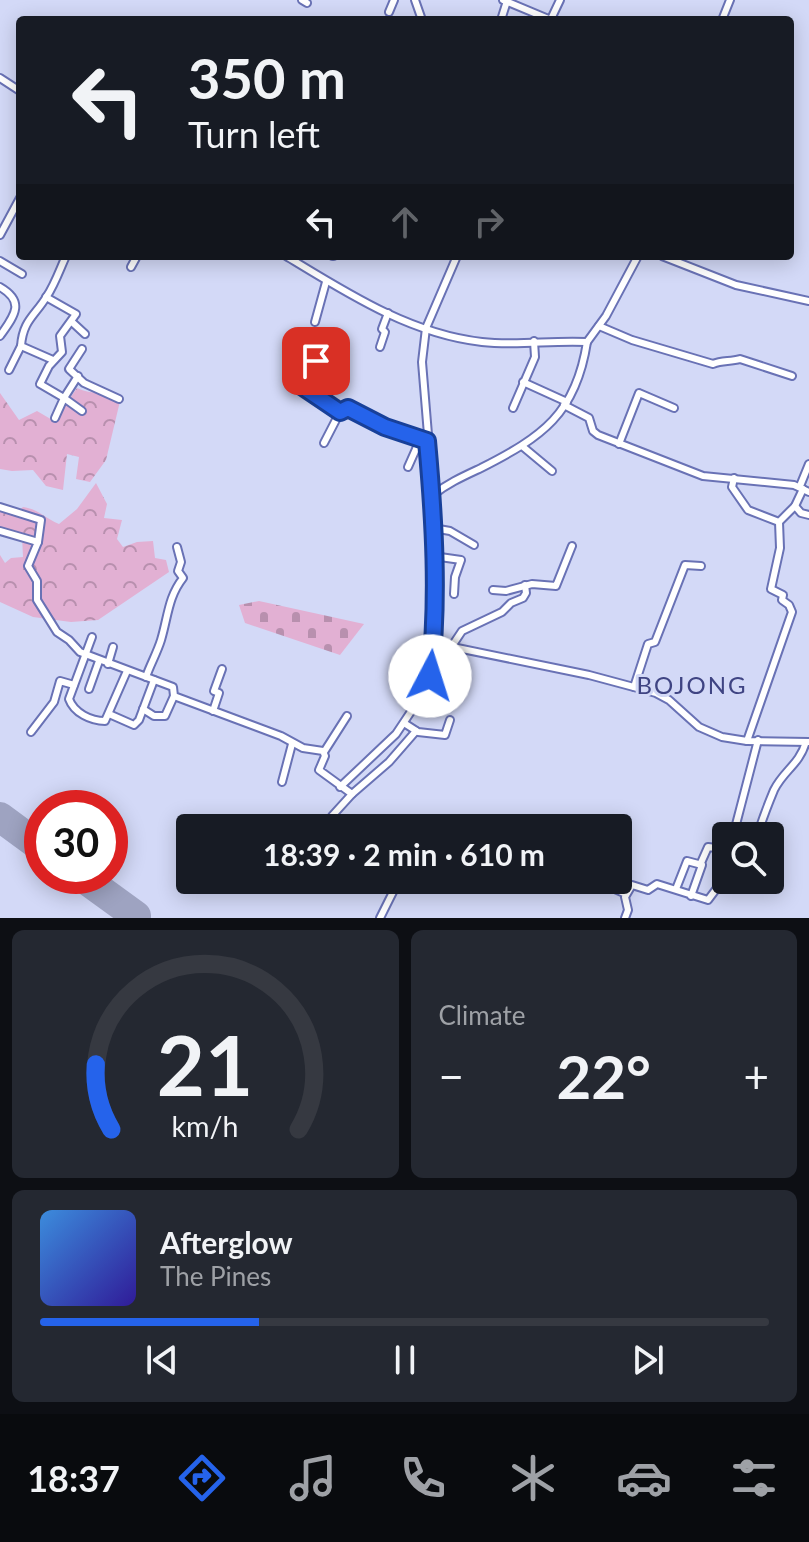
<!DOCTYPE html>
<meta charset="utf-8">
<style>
body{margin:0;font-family:Lato,sans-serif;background:#242831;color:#f1f3f6;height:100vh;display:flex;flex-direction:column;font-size:30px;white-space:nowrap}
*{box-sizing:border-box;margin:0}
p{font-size:26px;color:#9ea1a6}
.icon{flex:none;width:44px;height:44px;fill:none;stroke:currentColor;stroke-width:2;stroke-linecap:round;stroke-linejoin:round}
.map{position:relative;height:918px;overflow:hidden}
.panel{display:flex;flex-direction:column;gap:12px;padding:12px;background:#0d0f14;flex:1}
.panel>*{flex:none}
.top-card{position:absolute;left:16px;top:16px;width:778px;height:244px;border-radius:8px;box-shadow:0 4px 20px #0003;background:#171b24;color:#f1f3f6;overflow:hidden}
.controls{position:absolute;left:712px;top:822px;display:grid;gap:16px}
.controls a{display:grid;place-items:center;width:72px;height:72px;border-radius:8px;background:#171b24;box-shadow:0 4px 20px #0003;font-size:40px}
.speed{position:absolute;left:24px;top:790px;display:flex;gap:16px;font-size:40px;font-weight:700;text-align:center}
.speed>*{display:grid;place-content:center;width:104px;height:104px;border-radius:50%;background:#171b24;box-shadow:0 4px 20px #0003;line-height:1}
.speed .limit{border:12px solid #d22;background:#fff;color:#111}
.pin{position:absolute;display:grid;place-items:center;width:68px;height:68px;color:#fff;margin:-34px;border-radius:16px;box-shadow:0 4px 12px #0006}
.me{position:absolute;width:88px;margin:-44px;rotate:5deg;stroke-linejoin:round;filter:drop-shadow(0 0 6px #0008)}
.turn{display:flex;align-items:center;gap:28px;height:168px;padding:0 40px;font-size:36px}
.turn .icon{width:104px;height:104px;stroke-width:2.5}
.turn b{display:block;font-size:56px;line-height:68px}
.lanes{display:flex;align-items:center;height:76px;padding:0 40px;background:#0003;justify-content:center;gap:40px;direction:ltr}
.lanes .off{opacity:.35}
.big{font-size:60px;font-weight:700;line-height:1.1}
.panel .widget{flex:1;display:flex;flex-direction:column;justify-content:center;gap:12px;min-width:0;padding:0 28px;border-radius:12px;background:#242831}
.panel .dial{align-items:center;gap:0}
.dial svg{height:208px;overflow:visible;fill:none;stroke:#363941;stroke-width:7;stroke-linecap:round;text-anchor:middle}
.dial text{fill:#f1f3f6;stroke:none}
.song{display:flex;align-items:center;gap:24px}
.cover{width:96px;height:96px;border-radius:12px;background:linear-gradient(135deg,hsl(210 70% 55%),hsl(250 70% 35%))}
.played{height:8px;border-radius:4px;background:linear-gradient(90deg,#2563eb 30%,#363941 30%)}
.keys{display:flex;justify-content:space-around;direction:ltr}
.heat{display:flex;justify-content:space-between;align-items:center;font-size:44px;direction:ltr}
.panel .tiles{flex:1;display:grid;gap:12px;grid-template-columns:1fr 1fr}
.widget:last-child{grid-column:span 2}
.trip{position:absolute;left:176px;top:814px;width:456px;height:80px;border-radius:8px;background:#171b24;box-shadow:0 4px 20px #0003;font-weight:700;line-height:80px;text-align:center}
.tab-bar{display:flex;height:128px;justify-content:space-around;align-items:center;background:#090b0e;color:#9ea1a6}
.tab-bar .icon{width:56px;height:56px}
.tab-bar .selected{color:#2563eb}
.tab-bar b{font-size:36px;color:#f1f3f6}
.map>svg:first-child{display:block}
</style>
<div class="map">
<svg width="809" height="918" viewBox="0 0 809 918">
<defs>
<pattern id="forest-crowns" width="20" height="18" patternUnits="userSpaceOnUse" patternTransform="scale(2)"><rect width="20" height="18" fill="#e2b0d3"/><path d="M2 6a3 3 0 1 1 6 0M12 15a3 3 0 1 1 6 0" fill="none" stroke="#b890ae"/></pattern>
<pattern id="cemetery-stones" width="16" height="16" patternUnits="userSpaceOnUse" patternTransform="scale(2)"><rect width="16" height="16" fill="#e2b0d3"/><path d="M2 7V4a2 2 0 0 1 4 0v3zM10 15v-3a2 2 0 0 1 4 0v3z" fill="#b890ae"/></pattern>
</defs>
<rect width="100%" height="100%" fill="#d3d9f7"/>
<!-- forest -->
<g fill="url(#forest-crowns)">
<path d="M77,388C92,395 106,392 121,397L106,460L90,482L76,479L79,457L67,454L63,490L46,486L33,470L12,471L0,469V393L19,420L37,411L54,421Z"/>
<path d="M96,483L107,504L104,518L122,520L117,539L123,547L137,542L153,541L155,558L166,560L169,572L98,620L71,622L33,617L0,602V555L5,563L11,558L23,557L22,536L0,529V507L13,516L23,507C38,509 45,518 59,524L77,509Z"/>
</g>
<!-- cemetery -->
<path fill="url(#cemetery-stones)" d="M259,601L364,624L340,655L245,623L239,605Z"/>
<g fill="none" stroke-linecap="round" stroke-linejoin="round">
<!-- runway -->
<g stroke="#9ea3c1" stroke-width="30">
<path d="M0,817L42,848"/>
<path d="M81,876L136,916"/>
</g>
<!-- minor casing -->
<g stroke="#6972b5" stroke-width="10">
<g id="minor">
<path d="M302,0L307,3"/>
<path d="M415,0L422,20"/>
<path d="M503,0L551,20"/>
<path d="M389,12L394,0"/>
<path d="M551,19L560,0"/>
<path d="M501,20L507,1"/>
<path d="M722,20L730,0"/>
<path d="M0,78L20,91"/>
<path d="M0,235L20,198"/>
<path d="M286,256C347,293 410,334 482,342C517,346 552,340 587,342L606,316L638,256"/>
<path d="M332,256H334"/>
<path d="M662,256L736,285L809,301"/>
<path d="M0,261L22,274"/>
<path d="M131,267L137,256"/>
<path d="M0,287C26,302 14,316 0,336"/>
<path d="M46,297L76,314L60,336L62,352L49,366L40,384L64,398L55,418"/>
<path d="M72,322L85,334"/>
<path d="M315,322L326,282"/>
<path d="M599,326L632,340L713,364C722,360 730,362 740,359L792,376"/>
<path d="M329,334L300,385L340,412L347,407L385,427L427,441"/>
<path d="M380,347L385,332L382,329L388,313"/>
<path d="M82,349L69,369L84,383L119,399"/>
<path d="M53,360L21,346C23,320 35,316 47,296C55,284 60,269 66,256"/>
<path d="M9,370L21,346"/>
<path d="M295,370L290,379L300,385"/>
<path d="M78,376L64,398L82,411"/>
<path d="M523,382L567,402"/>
<path d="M564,405L589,418L593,431L598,435L703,476L794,485L809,492"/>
<path d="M513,408L535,357L534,341"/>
<path d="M324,443L340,412"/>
<path d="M619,444L639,393L674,408"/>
<path d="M522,446L552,471"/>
<path d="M408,467L420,440"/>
<path d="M734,478L732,487L748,510L779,522"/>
<path d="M800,486L809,464"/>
<path d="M433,495C448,483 464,476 481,468C542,437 576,414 587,342"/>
<path d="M795,506L801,513L809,515"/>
<path d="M0,507L41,520L38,542"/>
<path d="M433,528L450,531L474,545"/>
<path d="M0,531L38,542L28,566L37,581V600L57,632L69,640L80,652L173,687L174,696L281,736L303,748L323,751L325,756L319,770L352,794L389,762L416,731"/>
<path d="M433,556L461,560L455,577L454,594"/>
<path d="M493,590L506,591L532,584L556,586L572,546"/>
<path d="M92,637L69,699C74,713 91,721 105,721L127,671"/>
<path d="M433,643L589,675L656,693L669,700L699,727L722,737L747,741L809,742"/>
<path d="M452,646L462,631L502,612L511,603L523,598L526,593L525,585"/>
<path d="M108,664L113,647"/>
<path d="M146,677C150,665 157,653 161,640C168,617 168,597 183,578L178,571L181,562L177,547"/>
<path d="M634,687L648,644L655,642L685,565L701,566"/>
<path d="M89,689L99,661"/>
<path d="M143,709L154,716H165L174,696"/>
<path d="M213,711L219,693L214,691L222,669"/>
<path d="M109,714L134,725L139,720L154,680"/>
<path d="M404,723L418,732L445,735L450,720"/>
<path d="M31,732L54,702L60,681L74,685"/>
<path d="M747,741L792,612L789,605L782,600L783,595L771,589L780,548L779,522L795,506L803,489"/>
<path d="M324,752L347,716"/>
<path d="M282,782L292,744"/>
<path d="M340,787L396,734L420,698L430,676L433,643V495L422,362L426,328L457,256"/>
<path d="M352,794L332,816L335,821L353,828"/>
<path d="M733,836L758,740"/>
<path d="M750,836L752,829L760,827C764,815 769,802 774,790C784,770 799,765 806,742"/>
<path d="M770,859L772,860"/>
<path d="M700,865L708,847L716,848"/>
<path d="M594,880L626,894"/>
<path d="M676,889L687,861L702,865L691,896"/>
<path d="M380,918L399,880"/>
<path d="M625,918L628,910L625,897L632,885L648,890L657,884L708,900L726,876"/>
</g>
</g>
<!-- minor -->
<use href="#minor" stroke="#fff" stroke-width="6"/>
</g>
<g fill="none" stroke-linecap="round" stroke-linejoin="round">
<!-- route casing -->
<g stroke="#184099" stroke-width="20">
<path id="route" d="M316,361L300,385L340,412L348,408L385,427L427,441C434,518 439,599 430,676"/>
</g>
<!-- route -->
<use href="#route" stroke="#2563eb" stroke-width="14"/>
</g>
<g text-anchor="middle" stroke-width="6" stroke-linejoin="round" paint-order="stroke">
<!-- quarter labels -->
<g font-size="24" letter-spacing="2" fill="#3f4483" stroke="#d3d9f7">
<text x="692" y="694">BOJONG</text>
</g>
</g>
</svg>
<div class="controls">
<a><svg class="icon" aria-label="search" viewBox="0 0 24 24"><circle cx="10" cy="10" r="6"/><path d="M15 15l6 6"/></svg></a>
</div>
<div class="speed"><div class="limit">30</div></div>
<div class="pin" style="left:316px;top:361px;background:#d93025"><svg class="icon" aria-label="arrive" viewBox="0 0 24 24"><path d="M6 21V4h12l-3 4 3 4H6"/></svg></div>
<svg class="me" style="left:430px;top:676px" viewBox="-20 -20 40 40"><circle r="19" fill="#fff"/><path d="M0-13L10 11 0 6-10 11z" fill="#2563eb"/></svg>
<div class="trip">18:39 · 2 min · 610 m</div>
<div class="top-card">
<div class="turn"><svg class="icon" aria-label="left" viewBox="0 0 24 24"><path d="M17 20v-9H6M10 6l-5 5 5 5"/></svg><div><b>350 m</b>Turn left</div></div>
<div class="lanes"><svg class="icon" aria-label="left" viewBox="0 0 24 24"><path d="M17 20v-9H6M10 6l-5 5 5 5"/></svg><svg class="icon off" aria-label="ahead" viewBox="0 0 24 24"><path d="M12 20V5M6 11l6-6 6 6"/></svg><svg class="icon off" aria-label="right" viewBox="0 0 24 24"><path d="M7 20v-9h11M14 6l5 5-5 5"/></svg></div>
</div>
</div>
<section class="panel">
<div class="tiles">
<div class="widget dial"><svg viewBox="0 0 100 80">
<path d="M14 69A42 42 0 1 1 86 69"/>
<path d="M14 69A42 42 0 0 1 8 44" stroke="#2563eb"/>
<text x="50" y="56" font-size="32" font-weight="700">21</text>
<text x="50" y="72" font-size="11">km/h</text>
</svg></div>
<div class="widget"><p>Climate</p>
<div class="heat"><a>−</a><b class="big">22°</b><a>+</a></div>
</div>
<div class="widget">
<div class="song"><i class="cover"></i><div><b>Afterglow</b><p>The Pines</p></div></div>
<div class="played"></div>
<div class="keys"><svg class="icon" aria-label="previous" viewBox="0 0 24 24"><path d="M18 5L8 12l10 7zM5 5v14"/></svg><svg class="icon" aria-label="pause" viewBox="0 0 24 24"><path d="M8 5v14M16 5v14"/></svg><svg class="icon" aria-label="next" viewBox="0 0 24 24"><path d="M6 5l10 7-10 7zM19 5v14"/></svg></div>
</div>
</div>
</section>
<nav class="tab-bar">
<b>18:37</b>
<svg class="icon selected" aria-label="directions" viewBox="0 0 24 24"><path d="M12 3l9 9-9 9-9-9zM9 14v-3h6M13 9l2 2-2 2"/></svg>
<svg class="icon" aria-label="music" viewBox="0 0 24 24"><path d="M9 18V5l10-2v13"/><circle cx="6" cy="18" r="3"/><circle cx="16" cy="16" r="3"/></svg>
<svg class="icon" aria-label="phone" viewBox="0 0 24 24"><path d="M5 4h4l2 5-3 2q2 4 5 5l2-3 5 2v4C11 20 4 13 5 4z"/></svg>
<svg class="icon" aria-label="climate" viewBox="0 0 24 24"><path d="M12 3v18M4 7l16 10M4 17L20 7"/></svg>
<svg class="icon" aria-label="car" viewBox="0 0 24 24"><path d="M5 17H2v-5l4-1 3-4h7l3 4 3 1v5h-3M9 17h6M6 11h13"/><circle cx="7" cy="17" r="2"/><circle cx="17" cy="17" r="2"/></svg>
<svg class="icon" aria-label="filters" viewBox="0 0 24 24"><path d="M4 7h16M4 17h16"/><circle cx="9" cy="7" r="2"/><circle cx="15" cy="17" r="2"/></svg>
</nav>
